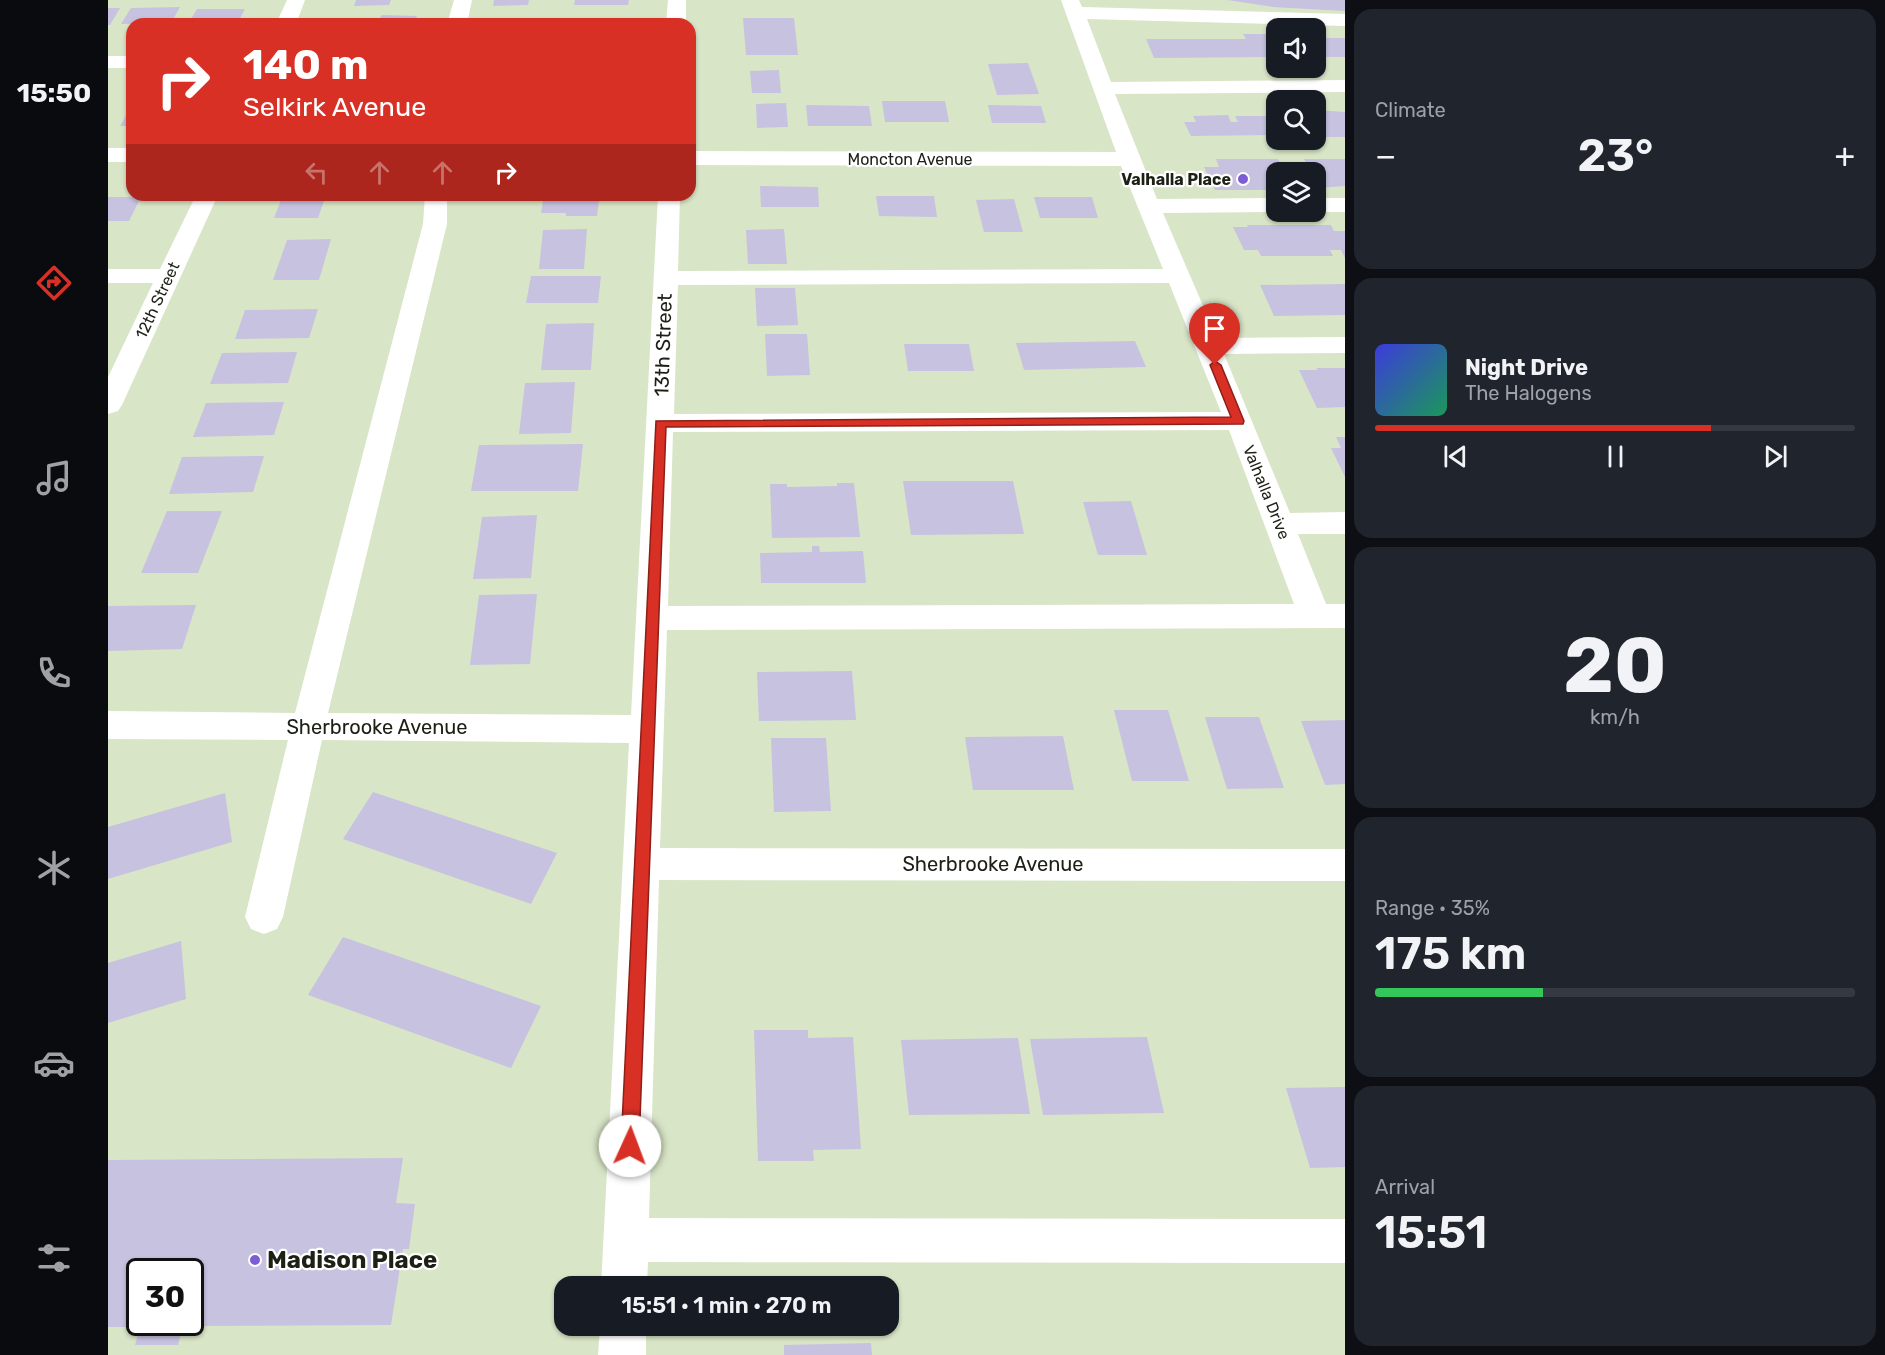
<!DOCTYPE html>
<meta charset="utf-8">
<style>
body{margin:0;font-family:Rubik,sans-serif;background:#20242c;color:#f1f3f6;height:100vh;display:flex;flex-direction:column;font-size:22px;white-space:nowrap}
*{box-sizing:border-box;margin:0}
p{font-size:20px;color:#9ea1a6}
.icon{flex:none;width:33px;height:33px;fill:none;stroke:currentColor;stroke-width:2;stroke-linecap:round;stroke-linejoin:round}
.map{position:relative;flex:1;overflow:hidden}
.side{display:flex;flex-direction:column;gap:9px;padding:9px;background:#0d0f14;width:540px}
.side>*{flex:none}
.guide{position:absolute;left:18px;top:18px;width:570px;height:183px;border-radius:18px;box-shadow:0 2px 4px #0004;background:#d93025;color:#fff;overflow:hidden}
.buttons{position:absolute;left:1158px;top:18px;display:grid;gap:12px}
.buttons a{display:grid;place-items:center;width:60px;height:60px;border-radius:12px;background:#171b24;box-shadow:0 2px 4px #0004;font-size:30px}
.speed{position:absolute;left:18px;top:1258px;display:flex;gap:12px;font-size:30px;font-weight:700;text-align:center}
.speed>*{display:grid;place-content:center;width:78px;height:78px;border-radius:50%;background:#171b24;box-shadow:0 2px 4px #0004;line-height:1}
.speed .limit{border:3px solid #111;border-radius:9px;background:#fff;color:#111}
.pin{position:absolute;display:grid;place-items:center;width:51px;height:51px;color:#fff;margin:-62px -26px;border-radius:50% 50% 50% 0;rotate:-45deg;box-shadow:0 0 6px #0007}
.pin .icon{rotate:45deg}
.me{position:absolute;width:66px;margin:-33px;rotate:2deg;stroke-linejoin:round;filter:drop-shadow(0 0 4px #0008)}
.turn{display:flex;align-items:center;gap:21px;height:126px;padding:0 18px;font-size:27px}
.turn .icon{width:78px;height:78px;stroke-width:2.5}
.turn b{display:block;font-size:42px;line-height:51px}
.lanes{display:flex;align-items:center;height:57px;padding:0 18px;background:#0003;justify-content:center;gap:30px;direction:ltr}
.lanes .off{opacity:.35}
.big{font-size:45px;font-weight:600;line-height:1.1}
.side .card{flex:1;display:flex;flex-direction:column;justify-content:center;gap:9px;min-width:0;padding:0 21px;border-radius:18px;background:#20242c}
.side .dial{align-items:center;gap:0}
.dial b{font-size:78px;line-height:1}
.song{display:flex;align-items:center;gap:18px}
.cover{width:72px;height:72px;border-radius:9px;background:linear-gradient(135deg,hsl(240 70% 55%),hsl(150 70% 35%))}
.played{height:6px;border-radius:3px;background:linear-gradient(90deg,#d93025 70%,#363941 70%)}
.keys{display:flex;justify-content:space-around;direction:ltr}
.heat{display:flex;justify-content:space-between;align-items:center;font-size:33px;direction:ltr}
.charge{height:9px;border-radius:4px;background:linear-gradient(90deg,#34c759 35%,#363941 0)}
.trip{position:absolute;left:446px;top:1276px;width:345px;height:60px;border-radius:18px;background:#171b24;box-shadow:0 2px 4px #0004;font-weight:600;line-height:60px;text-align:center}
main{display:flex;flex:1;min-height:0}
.tab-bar{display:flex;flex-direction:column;width:108px;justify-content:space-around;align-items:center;background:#090b0e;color:#9ea1a6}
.tab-bar .icon{width:42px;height:42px}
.tab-bar .active{color:#d93025}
.tab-bar b{font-size:27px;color:#f1f3f6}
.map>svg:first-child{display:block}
</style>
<main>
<nav class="tab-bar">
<b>15:50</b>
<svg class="icon active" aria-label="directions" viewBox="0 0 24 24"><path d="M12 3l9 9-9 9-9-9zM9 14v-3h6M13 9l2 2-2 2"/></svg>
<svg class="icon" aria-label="music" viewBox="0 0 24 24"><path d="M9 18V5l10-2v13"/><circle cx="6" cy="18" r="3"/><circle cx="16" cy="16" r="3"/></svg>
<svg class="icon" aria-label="phone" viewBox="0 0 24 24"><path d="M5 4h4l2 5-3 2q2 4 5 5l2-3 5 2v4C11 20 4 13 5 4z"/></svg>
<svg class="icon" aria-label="climate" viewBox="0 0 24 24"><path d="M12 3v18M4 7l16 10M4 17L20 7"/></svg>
<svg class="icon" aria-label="car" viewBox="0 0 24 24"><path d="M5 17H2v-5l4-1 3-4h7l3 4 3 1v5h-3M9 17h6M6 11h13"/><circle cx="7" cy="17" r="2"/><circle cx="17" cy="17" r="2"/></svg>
<svg class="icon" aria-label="filters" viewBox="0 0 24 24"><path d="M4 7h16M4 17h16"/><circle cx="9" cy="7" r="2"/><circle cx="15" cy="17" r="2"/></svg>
</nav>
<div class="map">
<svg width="1237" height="1355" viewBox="0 0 1237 1355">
<rect width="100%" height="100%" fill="#d9e5c7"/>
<!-- building -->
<g fill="#c7c2e0" fill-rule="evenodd">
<path d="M248,0H283L281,5L246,6Z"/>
<path d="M386,0H421L420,5L385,6Z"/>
<path d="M467,0H521L520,5H466Z"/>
<path d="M1119,0H1237V11L1165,7Z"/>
<path d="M72,7L63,23L13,24L23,8Z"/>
<path d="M0,8H12L2,25H0Z"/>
<path d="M89,9H137L129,24H80Z"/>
<path d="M274,15L309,16L305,24H268Z"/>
<path d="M635,18H686L690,55H638Z"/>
<path d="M1135,34H1168V57L1046,58L1038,39H1138Z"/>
<rect x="1208" y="38" width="29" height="19"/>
<path d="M920,63L931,94L889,95L880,64Z"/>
<path d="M671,70L673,93H644L642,71Z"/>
<path d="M774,101H837L841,122H777Z"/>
<path d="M678,103L680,127L649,128L648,104Z"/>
<path d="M24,105V126H12Z"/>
<path d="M698,105L761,106L764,126H700Z"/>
<path d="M880,105L933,106L938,123H884Z"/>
<path d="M1208,110L1237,112V137H1208Z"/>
<path d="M1168,112V135L1083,136L1076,122H1088L1085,116L1120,115L1123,122H1130L1127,116H1162L1160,113Z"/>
<path d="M1108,159H1170L1174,166H1200L1196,159H1237V186L1208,188V172H1168V190H1107L1096,167H1111Z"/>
<path d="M652,186L710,187L711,207H653Z"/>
<path d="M175,195H218L210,218H166Z"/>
<path d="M436,195H500L499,200L491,201L489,216H458V213H433Z"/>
<path d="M768,196H826L829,217L771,216Z"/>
<path d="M0,197H33L21,221H0Z"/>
<path d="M926,197H984L990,218H932Z"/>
<path d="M906,199L915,232H876L868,200Z"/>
<path d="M1139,225H1223L1226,231H1237V258L1233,250H1222L1225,256H1153L1150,250H1136L1125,227H1140Z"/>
<path d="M479,229L476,269H431L435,230Z"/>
<path d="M676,229L679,264H640L638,230Z"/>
<path d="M223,239L211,280H165L179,240Z"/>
<path d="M423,276H493L490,303H418Z"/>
<path d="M1237,284V315L1166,316L1152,285Z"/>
<path d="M647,288H687L690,325L649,326Z"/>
<path d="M210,309L201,338L127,339L137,310Z"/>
<path d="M486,323L483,370H433L438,324Z"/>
<path d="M657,334H699L702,375L659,376Z"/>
<path d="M1027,341L1038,367L916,370L908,343Z"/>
<path d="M796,344H861L866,371H800Z"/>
<path d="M189,352L180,383L102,384L114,353Z"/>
<path d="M1208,368H1237V407L1209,408L1191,370H1210Z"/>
<path d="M467,382L463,433L411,434L417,383Z"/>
<path d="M176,402L166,435L85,437L98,403Z"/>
<path d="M1228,437H1237V477L1223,448H1233Z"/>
<path d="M475,444L470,491H363L371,445Z"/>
<path d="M156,456L145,492L61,494L74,457Z"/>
<path d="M795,481H905L916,534L803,535Z"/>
<path d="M729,483H746L752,537L664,538L662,484H679V487L729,486Z"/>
<path d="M1023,501L1039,555H990L975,502Z"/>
<path d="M59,511H114L90,573H33Z"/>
<path d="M429,515L423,578L365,579L374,517Z"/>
<path d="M704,546H711L712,552L755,551L758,583H653L652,553L704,552Z"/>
<path d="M429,594L422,664L362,665L371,595Z"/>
<path d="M88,605L74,649L0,651V606Z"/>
<path d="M744,671L748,720L651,721L649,672Z"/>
<path d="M1006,710H1060L1081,781H1024Z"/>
<path d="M1097,717H1151L1176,788L1119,789Z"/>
<path d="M1237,720V784L1217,785L1193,721Z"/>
<path d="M955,736L966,790H865L857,737Z"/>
<path d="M663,738H718L723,811L666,812Z"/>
<path d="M265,792L449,853L423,904L235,839Z"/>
<path d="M117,793L124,842L0,879V827Z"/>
<path d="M235,937L433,1006L403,1068L200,995Z"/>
<path d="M73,941L78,999L0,1023V963Z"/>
<path d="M646,1030H700V1038L745,1037L753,1149L705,1150L706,1161H650Z"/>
<path d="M1039,1037L1056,1113L935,1115L922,1039Z"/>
<path d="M910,1038L922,1114L801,1115L793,1040Z"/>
<path d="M1237,1087V1167L1202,1168L1178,1088Z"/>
<path d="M295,1158L288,1203L307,1204L301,1249H295L283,1325L75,1326L70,1345H27L32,1327H0V1160ZM32,1272H82V1323H32Z"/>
<path d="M763,1343L764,1355H676V1345Z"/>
</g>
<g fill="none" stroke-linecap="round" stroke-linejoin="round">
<!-- minor -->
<g fill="#fff" fill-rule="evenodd">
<path d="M179,0H197L188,24H168Z"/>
<path d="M346,0H364L359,24H339Z"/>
<path d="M560,0H578V24H558Z"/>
<path d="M953,0H971L974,7L1237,14V26L979,19L1003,82L1237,80V92L1007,94L1049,199L1168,198V212L1055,213L1109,338L1237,337V353L1116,354L1182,513L1237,512V534H1190L1218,604H1237V628L559,630L552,848L1237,849V881L551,880L541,1218L1237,1219V1263L540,1262L539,1287H493L521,743L214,740L175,917L169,929L156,934L143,929L137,917L180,740L0,739V711L187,713L315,224L317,195H339V224L220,713L523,715L550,195H572L570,271L1055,269L1013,166L582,165V151L1008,152ZM1061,283L1113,412L566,414L570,285ZM1121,430L1186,604L560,606L565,432Z"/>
<rect x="0" y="56" width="24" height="12"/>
<rect x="0" y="148" width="24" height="14"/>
<path d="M88,195H110L14,405L10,411L0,414V377L45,283H0V269H52Z"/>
<path d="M1208,198H1237V212H1206Z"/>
<path d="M492,1326H538V1355H490Z"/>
</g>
</g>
<!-- route -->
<path fill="#d93025" stroke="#8d1f18" stroke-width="1.5" d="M1107,361L1113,365L1136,421L1135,424L558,427L531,1146L528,1152L522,1155L516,1152L513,1146L548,421L1123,417L1102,365Z"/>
<!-- markers -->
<g fill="#7d5dd7" stroke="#fff" stroke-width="2">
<circle cx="1135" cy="179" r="6"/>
<circle cx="147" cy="1260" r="6"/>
</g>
<g text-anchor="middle" stroke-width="4.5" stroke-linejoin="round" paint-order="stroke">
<!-- far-street labels -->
<g font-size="16" fill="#1c2015" stroke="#fff">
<text x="802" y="165">Moncton Avenue</text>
<text transform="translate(49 300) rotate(-65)" y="6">12th Street</text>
<text transform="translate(1159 492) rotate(68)" y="6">Valhalla Drive</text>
</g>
<!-- far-poi labels -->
<g font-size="16" font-weight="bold" fill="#1c2015" stroke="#fff" text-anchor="end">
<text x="1123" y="185">Valhalla Place</text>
</g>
<!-- street labels -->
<g font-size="20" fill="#1c2015" stroke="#fff">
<text transform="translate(555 345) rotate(-88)" y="7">13th Street</text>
<text x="269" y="734">Sherbrooke Avenue</text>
<text x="885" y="871">Sherbrooke Avenue</text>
</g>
<!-- near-poi labels -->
<g font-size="24" font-weight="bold" fill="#1c2015" stroke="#fff" text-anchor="start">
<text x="159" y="1268">Madison Place</text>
</g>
</g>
</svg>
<div class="buttons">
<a><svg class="icon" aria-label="sound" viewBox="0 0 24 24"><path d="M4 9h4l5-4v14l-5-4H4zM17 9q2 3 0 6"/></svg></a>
<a><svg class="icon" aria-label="search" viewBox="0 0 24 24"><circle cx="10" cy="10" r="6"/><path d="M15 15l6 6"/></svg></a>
<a><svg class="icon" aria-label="layers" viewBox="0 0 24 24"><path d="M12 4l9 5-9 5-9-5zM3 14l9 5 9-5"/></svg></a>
</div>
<div class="speed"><div class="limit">30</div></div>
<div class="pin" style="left:1107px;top:365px;background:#d93025"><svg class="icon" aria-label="arrive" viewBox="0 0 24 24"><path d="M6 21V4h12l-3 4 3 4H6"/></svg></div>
<svg class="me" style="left:522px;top:1146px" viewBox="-20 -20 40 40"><circle r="19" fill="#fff"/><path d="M0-13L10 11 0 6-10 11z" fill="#d93025"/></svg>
<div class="trip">15:51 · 1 min · 270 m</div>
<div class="guide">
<div class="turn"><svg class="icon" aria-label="right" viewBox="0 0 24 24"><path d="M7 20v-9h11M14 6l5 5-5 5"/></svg><div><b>140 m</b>Selkirk Avenue</div></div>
<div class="lanes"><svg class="icon off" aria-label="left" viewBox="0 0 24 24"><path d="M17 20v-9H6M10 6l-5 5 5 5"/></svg><svg class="icon off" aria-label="ahead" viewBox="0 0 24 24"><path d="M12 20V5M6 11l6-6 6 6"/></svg><svg class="icon off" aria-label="ahead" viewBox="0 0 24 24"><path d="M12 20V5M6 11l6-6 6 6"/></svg><svg class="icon" aria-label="right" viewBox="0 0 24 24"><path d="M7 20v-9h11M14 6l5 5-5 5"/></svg></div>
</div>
</div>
<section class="side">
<div class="card"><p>Climate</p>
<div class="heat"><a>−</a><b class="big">23°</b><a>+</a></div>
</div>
<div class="card">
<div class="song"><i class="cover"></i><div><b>Night Drive</b><p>The Halogens</p></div></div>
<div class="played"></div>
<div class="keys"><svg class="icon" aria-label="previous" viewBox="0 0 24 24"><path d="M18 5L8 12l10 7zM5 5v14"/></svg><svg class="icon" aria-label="pause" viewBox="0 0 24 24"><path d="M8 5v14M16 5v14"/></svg><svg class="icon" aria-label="next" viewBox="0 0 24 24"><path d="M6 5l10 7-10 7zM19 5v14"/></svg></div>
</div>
<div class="card dial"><b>20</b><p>km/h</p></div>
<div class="card"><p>Range · 35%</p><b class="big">175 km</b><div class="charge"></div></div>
<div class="card"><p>Arrival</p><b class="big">15:51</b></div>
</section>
</main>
